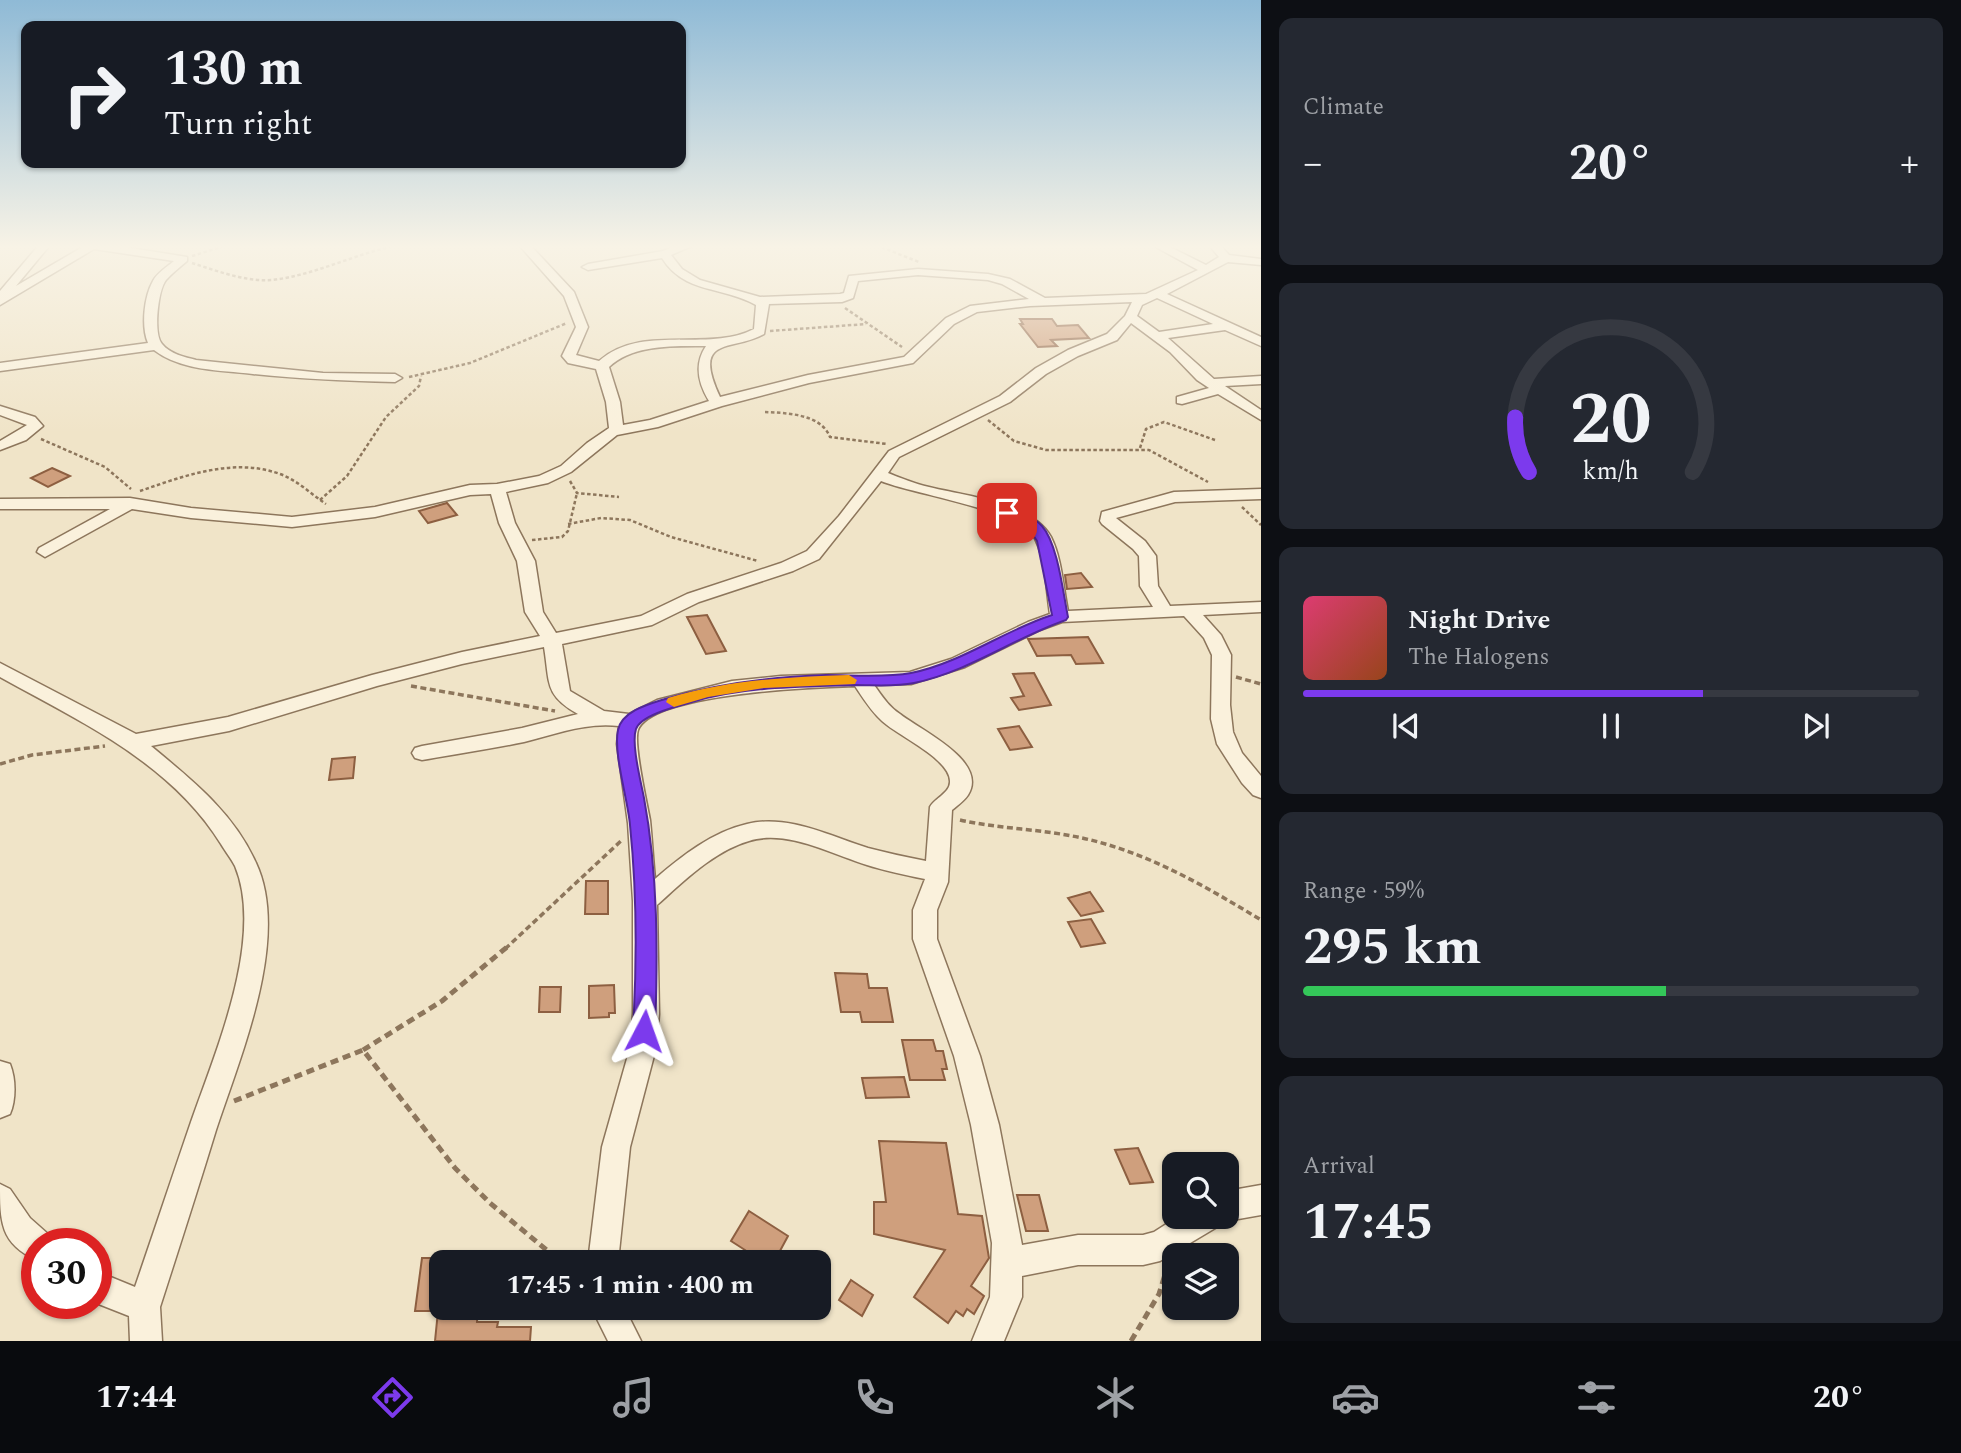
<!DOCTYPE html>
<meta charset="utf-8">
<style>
body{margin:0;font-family:Spectral,serif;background:#242831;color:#f1f3f6;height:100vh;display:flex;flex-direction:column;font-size:26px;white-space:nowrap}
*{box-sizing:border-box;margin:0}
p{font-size:23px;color:#9ea1a6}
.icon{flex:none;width:38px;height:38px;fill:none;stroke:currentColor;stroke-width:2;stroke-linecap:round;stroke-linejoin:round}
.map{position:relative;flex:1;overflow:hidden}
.details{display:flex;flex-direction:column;gap:18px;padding:18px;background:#0d0f14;width:700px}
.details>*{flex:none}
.guide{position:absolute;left:21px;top:21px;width:665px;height:147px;border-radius:14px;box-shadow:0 2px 5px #0004;background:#171b24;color:#f1f3f6;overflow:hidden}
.tools{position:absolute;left:1162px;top:1152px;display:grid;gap:14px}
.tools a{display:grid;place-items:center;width:77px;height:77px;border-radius:14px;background:#171b24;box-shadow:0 2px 5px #0004;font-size:35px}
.speed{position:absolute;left:21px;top:1228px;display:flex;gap:14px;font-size:35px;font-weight:700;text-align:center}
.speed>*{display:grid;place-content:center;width:91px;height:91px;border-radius:50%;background:#171b24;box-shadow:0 2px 5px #0004;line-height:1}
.speed .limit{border:10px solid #d22;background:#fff;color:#111}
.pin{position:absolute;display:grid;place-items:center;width:60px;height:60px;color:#fff;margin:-30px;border-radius:14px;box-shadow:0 4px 10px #0006}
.me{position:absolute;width:77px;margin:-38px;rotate:4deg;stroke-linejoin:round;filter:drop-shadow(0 0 5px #0008)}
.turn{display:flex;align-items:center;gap:24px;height:147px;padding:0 28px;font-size:32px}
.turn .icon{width:91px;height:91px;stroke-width:2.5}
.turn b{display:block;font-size:49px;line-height:60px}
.big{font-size:52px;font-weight:700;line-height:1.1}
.details .card{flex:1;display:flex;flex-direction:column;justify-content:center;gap:10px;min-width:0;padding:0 24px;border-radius:14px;background:#242831}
.details .dial{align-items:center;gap:0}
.dial svg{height:182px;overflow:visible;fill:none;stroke:#363941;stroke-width:7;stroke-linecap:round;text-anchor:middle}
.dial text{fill:#f1f3f6;stroke:none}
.song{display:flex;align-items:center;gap:21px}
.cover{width:84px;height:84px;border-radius:10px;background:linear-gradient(135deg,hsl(340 70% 55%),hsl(20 70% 35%))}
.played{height:7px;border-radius:4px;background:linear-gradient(90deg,#7c3aed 65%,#363941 65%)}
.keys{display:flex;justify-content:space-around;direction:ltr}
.heat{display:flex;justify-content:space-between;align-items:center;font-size:38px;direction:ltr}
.charge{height:10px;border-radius:5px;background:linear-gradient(90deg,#34c759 59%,#363941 0)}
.trip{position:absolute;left:429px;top:1250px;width:402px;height:70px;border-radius:14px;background:#171b24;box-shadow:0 2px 5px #0004;font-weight:700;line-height:70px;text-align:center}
.menu{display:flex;height:112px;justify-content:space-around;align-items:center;background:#090b0e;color:#9ea1a6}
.menu .icon{width:49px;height:49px}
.menu .on{color:#7c3aed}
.menu b{font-size:32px;color:#f1f3f6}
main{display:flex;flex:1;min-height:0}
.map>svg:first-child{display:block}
</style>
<main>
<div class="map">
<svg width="1261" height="1341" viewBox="0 0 1261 1341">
<rect width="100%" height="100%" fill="#f0e4c8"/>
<!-- building -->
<g fill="#cf9f7d" stroke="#8d5f41" stroke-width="2">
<path d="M1020,319H1052L1057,326L1078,325L1089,338L1051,340L1057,346L1038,347L1020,324H1023Z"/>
<path d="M52,468L70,476L48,487L31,478Z"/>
<path d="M447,503L457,515L428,523L419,511Z"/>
<path d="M1081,573L1092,587L1067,589L1065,575Z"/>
<path d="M707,615L726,651L706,654L687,617Z"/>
<path d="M1088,637L1103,663L1076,664L1071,655L1037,656L1028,639Z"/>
<path d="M1034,673L1051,705L1019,710L1011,698L1024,696L1013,674Z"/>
<path d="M1019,726L1032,747L1010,750L998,729Z"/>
<path d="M355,757L353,778L329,780L332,759Z"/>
<path d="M586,881H608V914H585Z"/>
<path d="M1090,892L1103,911L1081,916L1068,898Z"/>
<path d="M1091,919L1105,943L1081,947L1068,922Z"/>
<path d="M835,973L867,974L869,988H887L893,1022H862L860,1012H841Z"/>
<path d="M614,985L615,1013H609V1017L589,1018V986Z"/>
<path d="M540,987H561L560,1012H539Z"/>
<path d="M902,1040H933L936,1051H943L947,1069H942L945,1080H910Z"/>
<path d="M904,1077L909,1097L866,1098L862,1078Z"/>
<path d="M879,1141L946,1143L958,1214L982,1216L989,1258L971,1286L984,1296L974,1314L967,1309L963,1316L956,1311L948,1323L914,1297L945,1250L874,1234V1202H886Z"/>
<path d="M1138,1148L1153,1182L1130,1184L1115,1150Z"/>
<path d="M1017,1195H1039L1048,1231H1026Z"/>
<path d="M749,1211L788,1236L774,1262H739L745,1250L731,1241Z"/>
<path d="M422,1258H443L441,1307H478L477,1322H498L497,1327H531L530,1341H435L438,1311H415Z"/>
<path d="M851,1280L873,1295L862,1316L839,1300Z"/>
</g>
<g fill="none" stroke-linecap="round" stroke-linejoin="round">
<!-- minor casing -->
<g stroke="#8d765c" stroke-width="3">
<g id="minor">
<path d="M39,245H50L16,286L86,245H112L187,257V261C180,267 172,273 166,280C158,290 153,334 162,344C170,354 185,357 196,360L323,373L395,374L402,378L395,382C347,381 301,379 253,374C219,370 182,371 154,350L0,371V363L148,343C141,327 144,297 153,281C157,273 167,267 174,261L94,249L0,305V291Z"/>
<path d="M519,245H530L574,292L588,327L576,355L599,361C642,323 707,353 754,329L756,305C723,286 684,294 662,258L588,270L582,267L588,264L663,251L678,245H694L671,255L682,269L700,280L760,297L840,294L844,293L849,276L918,269L988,274L1010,279L1045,298L1146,294L1198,270L1152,245H1166L1206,265L1219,257L1209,245H1220L1229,255L1261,259V265L1228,262L1167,294L1261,337V346L1225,330L1168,338L1214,379L1261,376V384L1225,386L1261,410V420L1218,394L1182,404L1177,403V397L1209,388L1197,380L1170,352L1131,323L1117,340L1078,356L1046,374L1010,402L899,457L888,473C901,478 915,484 929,487C964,496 1032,502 1051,537C1062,559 1063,587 1068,611L1153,607L1140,586L1139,556L1133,549L1102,524L1100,521L1102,512L1174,492L1261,489V499L1175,502L1116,518L1145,541L1156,556L1158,586L1170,606L1261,602V612L1203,615L1221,635L1231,655L1230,705L1233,732L1242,753L1261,776V798L1253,795L1242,783L1217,744L1211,719L1212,655L1204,638L1184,616L1062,622L1040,630L965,667L911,684L874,685C882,696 889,707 900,714C920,730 989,761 968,795C964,801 957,806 952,810L948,882L937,910V939L980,1056L999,1125L1022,1245L1078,1235H1143L1154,1232L1179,1216H1227V1191L1261,1185V1215L1227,1221L1220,1218L1217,1227L1160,1261L1143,1265H1078L1022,1276V1297L1004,1341H972L990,1297L992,1243L971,1125L954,1056L913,939V910L925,879C905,875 886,871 867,865C831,854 787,829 749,841C714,851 684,881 657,905L659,1014L656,1048L630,1147L618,1262H588L602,1147L630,1048L633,1014V901L628,823L617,744L619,726C586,722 556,734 524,742C490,749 456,754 422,760L415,758L412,753L415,748L422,746L522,728L578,714C544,695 550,683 544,647L462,664L377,686L229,731L151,746C192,780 234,813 256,863C291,938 240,1057 216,1130C198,1189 179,1248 160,1307L162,1341H130L129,1316L96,1303V1271L135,1287C154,1232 172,1177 191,1122C215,1053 265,938 235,866C231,858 225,851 221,844C170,762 81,722 0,677V663L136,734L228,717L372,675L462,652L540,636L525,612L517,561L499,523L491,494L470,495L375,517L292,527L191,518L132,509L45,557L37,552L39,548L110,509H0V499L130,498L191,508L292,517L375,507L470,485L497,484L539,476L561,466L587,443L609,428L606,402L596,369L568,363L562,356L576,327L564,296ZM918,275L988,280L1002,284L1029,299L970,306L946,318L904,357L808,375L720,397C691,335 732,352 764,334L769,304L842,302L853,298L858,281ZM1157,298L1213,324L1159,332L1137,316L1142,305ZM1132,302L1125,316L1107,334L1068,350L1036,368L1000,396L889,451L839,516L807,551L781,563L687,594L641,616L556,633L543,612L535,561L515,523L506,492L548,483L571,472L617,435L658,427L722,406L809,383L913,363L954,324L977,312L1030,306ZM706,346C694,364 698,383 709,401L650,420L623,425L620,402L609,367C633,344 675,346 706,346ZM881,481C913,494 1017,510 1033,535C1046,557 1046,590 1050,614L1028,622L951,659L910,672L781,676L732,681L657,700L629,714L604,711L570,691L562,644L652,625L699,602L793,571L819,559ZM855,686C863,698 871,711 882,721C898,736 951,759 950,782C950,793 935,798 930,807L926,861C906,857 887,853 868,848C830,836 788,814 747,824C712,832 682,856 655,879C653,859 652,839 650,820C647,803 633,743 638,730C652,693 819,687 855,686Z"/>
<path d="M0,406L35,417L43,426L26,440L0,450V441L27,425L0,415Z"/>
<path d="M0,1061L10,1064C16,1079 16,1100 10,1114L0,1118Z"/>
<path d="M0,1184L10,1189L30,1218L48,1234L52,1244H37V1260C0,1244 0,1221 0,1184Z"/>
<path d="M591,1307H624L641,1341H608Z"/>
</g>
</g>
<!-- path-far2 -->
<g stroke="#8d765c" stroke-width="2.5" stroke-dasharray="3.5 2.5" stroke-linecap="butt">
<path d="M876,245L919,262"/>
<path d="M192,256L227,245"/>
<path d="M192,263C217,271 246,282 272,280C316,275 356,253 399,245"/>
<path d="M845,308L902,347"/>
<path d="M770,331L866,324"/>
<path d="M409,377L470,363L567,323"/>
<path d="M765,412C787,413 821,414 830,437L887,444"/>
<path d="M988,420L1014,441L1046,450H1149L1208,482"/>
<path d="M41,439L105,467L131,489"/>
<path d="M1140,448L1146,429L1164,422L1215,440"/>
<path d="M570,481L577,493L619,497"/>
<path d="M140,491C184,476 233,457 280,474C297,480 311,494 326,504"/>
<path d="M320,500L347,476L386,417L419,386L421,376"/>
<path d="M1242,507L1261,525"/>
<path d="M568,524L601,518L630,520L671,537L758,561"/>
<path d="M532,540L562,537L568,531L577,493"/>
</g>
<!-- path-far1 -->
<g stroke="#8d765c" stroke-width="3.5" stroke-dasharray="6 3.5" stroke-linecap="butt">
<path d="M1236,677L1261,684"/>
<path d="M411,686L555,711"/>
<path d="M0,764L32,755L105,746"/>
<path d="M960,820C1000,829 1042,829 1082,838C1147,852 1205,886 1261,920"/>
<path d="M505,949L622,840"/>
</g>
<!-- path -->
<g stroke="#8d765c" stroke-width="5" stroke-dasharray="8 5" stroke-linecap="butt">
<path d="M363,1050L442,1001L507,947"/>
<path d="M234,1101L363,1050L455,1168L490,1203L561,1262"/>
<path d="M1131,1341L1159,1294L1168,1265"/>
</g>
<!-- minor -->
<use href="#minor" fill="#faf1dc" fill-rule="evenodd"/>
</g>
<!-- sky -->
<linearGradient id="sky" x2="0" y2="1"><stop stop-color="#8fbad6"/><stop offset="0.57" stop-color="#f8f3e6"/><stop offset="1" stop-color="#f8f3e6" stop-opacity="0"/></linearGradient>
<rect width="1261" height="433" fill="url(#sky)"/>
<!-- route -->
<path fill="#7c3aed" stroke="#51269a" stroke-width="2" d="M1007,509C1019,512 1034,517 1042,526C1058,544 1063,593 1068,617L1066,620C1014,638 968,672 914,683C895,687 874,685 855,685C801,687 744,686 692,702C678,706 641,715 636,729C631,744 641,782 644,798C658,874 658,953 655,1031L652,1038L644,1040L636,1038L633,1031C637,962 637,893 630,825C628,800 613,753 618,730C622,711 649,704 665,699C718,683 770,677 826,675C853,675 884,678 911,673C961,663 1005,630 1052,615L1037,541C1028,524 1013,524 1000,513Z"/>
<!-- slow -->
<path fill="#f59e0b" d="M849,675L857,680L855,684L764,688L708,697L674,707L666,702L668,698C728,680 787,677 849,675Z"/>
</svg>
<div class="tools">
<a><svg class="icon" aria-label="search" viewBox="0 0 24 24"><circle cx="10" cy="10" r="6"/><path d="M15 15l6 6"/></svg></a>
<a><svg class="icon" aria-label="layers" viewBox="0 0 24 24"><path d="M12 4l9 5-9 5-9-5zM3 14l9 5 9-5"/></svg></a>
</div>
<div class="speed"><div class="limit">30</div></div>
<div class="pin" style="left:1007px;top:513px;background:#d93025"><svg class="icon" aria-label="arrive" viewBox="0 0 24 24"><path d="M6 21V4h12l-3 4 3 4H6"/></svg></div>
<svg class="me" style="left:644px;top:1031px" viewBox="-20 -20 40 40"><path d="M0-17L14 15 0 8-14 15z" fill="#7c3aed" stroke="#fff" stroke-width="4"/></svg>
<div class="trip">17:45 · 1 min · 400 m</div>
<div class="guide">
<div class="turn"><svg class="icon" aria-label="right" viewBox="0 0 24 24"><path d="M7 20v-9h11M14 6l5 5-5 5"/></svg><div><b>130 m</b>Turn right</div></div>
</div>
</div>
<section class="details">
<div class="card"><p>Climate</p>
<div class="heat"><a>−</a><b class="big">20°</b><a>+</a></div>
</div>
<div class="card dial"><svg viewBox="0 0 100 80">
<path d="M14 69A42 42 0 1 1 86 69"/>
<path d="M14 69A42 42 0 0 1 8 45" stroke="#7c3aed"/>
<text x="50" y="56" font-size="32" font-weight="700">20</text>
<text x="50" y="72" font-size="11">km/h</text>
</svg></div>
<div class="card">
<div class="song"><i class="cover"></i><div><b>Night Drive</b><p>The Halogens</p></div></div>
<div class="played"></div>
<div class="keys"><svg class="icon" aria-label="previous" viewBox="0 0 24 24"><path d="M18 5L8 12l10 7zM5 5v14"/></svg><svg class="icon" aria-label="pause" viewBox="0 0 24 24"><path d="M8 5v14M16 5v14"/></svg><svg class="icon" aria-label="next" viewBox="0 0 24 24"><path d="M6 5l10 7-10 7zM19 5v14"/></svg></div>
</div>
<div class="card"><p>Range · 59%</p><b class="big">295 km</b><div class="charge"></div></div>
<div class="card"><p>Arrival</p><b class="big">17:45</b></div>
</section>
</main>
<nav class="menu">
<b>17:44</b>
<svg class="icon on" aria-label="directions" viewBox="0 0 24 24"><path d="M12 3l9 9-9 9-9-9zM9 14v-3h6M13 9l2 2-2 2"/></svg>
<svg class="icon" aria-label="music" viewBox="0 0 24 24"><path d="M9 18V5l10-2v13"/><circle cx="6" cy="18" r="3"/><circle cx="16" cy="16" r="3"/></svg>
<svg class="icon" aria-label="phone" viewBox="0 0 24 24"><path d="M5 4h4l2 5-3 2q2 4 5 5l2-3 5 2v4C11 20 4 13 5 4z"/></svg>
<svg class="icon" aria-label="climate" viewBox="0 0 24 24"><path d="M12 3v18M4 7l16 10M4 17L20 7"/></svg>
<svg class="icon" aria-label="car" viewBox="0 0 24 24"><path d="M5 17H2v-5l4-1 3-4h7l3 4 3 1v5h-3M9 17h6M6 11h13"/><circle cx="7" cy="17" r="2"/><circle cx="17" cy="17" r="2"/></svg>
<svg class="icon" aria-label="filters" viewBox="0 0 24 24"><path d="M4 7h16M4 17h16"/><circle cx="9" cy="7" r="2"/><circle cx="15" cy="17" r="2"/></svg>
<b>20°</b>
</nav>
